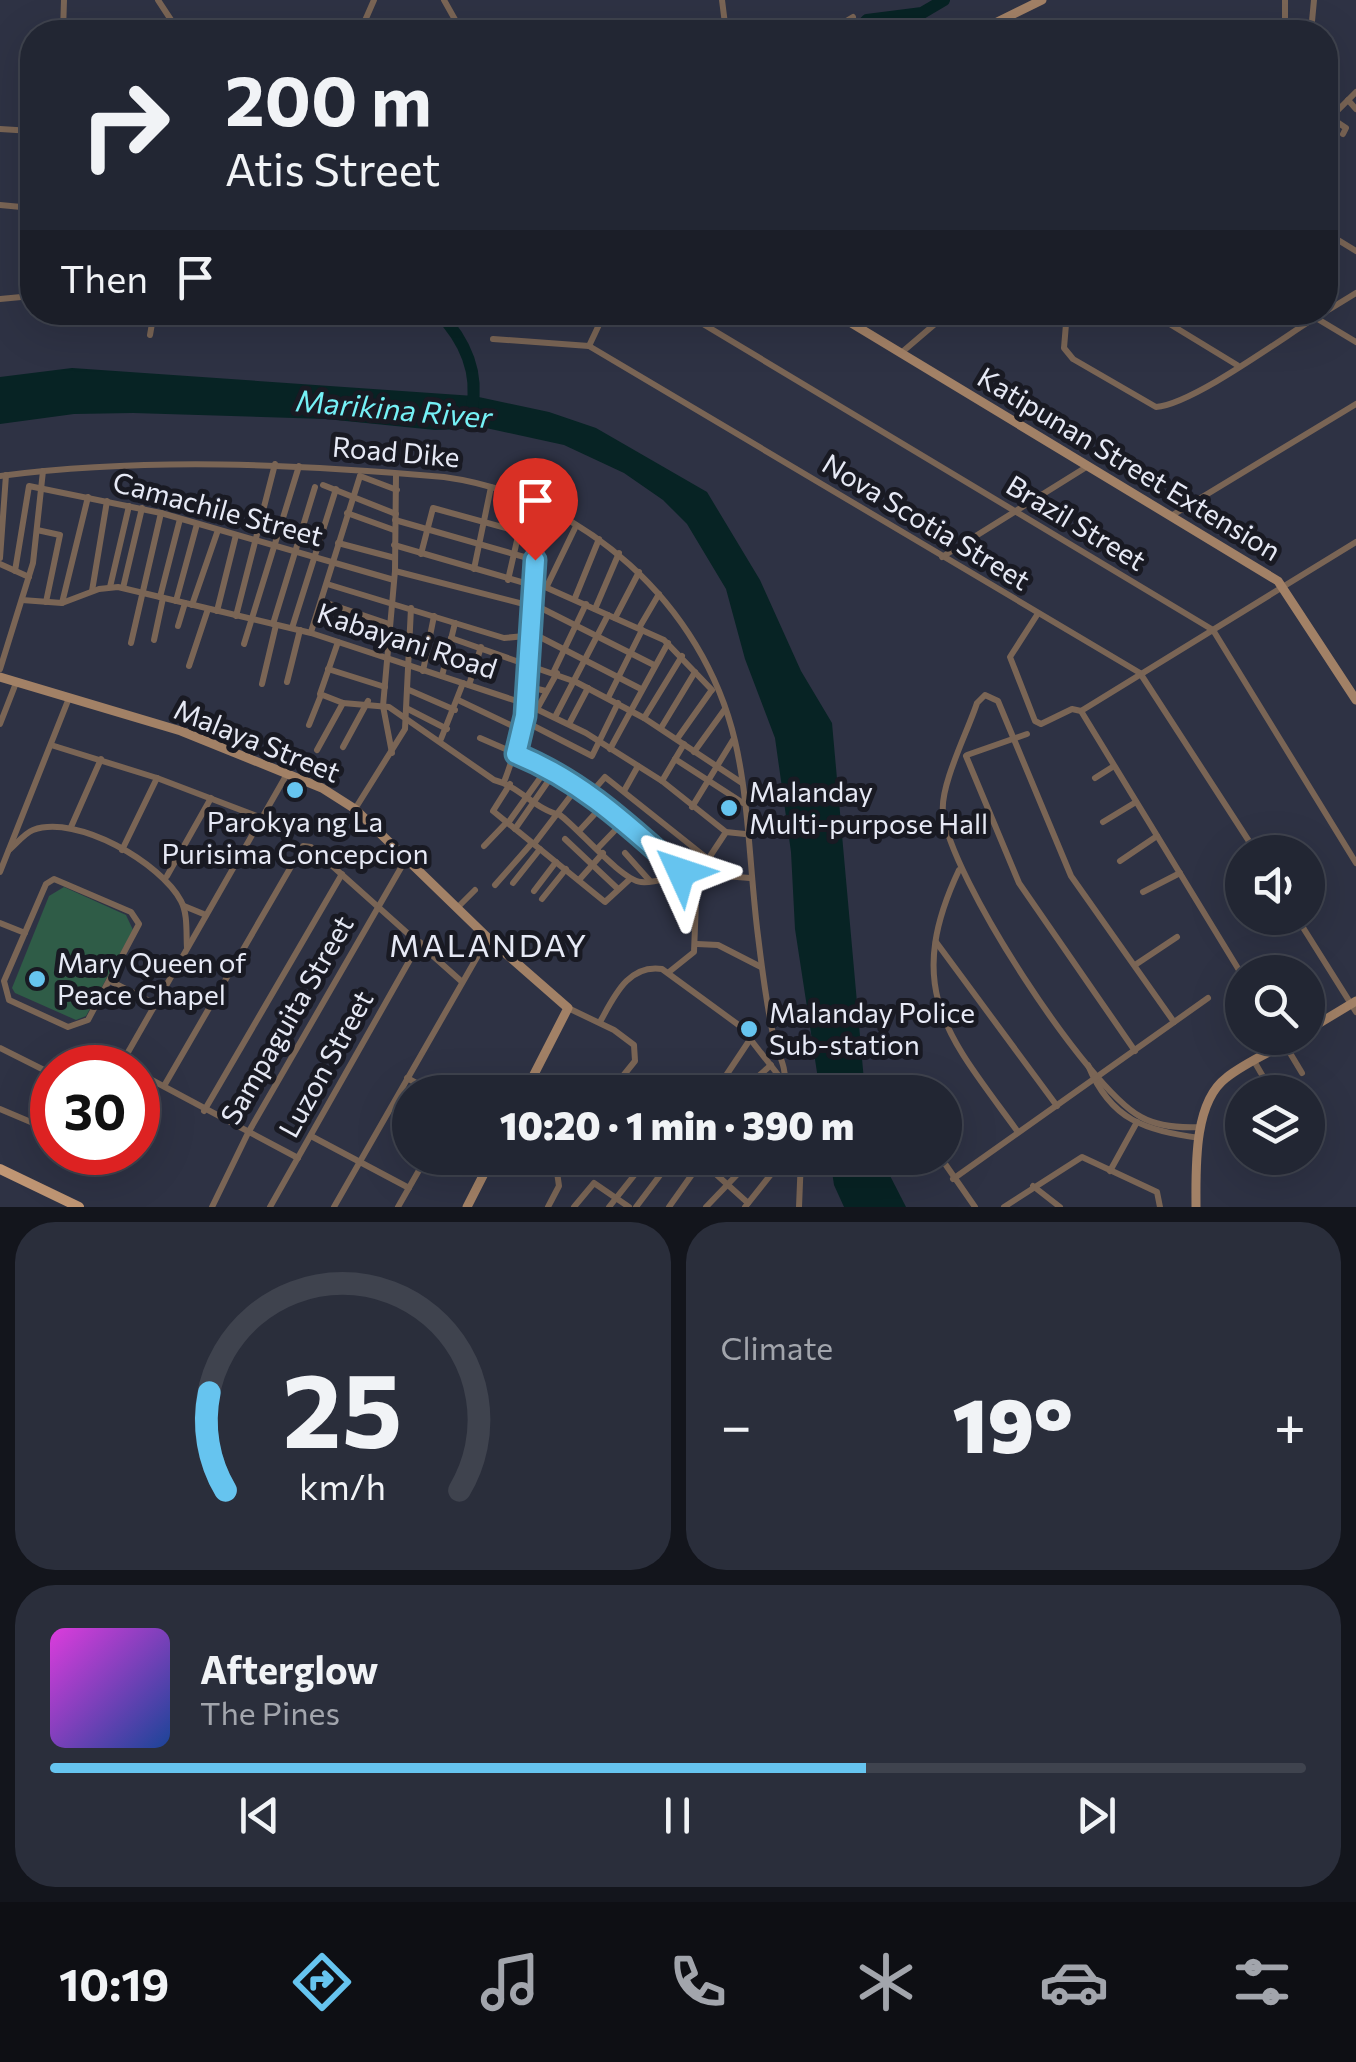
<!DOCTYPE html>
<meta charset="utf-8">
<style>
body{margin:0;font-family:Commissioner,sans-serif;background:#2a2e3b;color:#f1f3f6;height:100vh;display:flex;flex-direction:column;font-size:38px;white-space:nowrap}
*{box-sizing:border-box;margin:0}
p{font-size:32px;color:#a2a5ac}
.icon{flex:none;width:55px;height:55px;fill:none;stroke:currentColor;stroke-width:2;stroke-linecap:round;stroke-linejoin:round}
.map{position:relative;height:1207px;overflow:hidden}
.details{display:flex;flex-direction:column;gap:15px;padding:15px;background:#13151c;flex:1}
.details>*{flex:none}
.top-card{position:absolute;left:20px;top:20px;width:1318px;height:305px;border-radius:40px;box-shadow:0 10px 40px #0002,0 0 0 2px #3f434e;background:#222633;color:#f1f3f6;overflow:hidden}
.buttons{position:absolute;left:1225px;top:835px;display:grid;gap:20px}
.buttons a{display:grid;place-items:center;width:100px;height:100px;border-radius:50%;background:#222633;box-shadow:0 10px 40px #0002,0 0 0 2px #3f434e;font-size:50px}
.speed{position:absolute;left:30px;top:1045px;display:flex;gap:20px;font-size:50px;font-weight:700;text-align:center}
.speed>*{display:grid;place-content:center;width:130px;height:130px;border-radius:50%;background:#222633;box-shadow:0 10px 40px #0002,0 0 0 2px #3f434e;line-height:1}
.speed .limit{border:15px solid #d22;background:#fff;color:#111}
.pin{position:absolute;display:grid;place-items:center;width:85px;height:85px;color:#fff;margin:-102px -42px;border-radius:50% 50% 50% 0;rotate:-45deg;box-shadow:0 0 10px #0007}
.pin .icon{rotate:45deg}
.me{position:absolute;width:110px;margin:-55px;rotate:312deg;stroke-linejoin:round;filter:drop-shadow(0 0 8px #0008)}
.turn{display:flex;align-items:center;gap:35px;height:210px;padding:0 40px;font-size:45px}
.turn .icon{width:130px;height:130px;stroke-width:2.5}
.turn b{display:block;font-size:70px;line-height:85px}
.then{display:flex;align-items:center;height:95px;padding:0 40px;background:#0003;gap:20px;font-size:38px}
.big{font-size:75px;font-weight:800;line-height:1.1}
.details .tile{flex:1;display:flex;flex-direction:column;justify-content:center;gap:15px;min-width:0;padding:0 35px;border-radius:40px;background:#2a2e3b}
.details .dial{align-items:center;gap:0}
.dial svg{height:260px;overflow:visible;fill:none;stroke:#3f434e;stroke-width:7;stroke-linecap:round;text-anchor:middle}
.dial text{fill:#f1f3f6;stroke:none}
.song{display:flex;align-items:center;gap:30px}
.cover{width:120px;height:120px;border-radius:15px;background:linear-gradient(135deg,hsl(300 70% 55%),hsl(220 70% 35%))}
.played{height:10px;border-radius:5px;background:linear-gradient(90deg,#66c4ef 65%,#3f434e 65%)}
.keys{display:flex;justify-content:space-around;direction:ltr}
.heat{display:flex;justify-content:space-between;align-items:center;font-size:55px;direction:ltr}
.details .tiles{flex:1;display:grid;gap:15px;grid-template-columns:1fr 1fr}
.tile:last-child{grid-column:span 2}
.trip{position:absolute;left:392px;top:1075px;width:570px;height:100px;border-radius:50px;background:#222633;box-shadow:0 10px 40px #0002,0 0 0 2px #3f434e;font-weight:800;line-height:100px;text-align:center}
.menu{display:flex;height:160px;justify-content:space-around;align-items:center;background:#0e0f14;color:#a2a5ac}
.menu .icon{width:70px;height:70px}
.menu .on{color:#66c4ef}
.menu b{font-size:45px;color:#f1f3f6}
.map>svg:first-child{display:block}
</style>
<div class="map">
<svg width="1356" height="1207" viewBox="0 0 1356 1207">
<rect width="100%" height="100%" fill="#2e3244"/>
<!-- green -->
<path fill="#2f5c47" d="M64,887L126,915L133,930L86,1016L76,1020L15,993L12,988L49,896Z"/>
<!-- water -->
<g fill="#072324">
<path d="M72,368L474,396L549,412L596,428L707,492L760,580L801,671L832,723L865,1092H820L795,929L791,852L775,738L745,659L726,589L687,524L663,500L624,473L564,445L486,428L435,430L326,419L133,413L74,414L0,424V377Z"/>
<path d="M830,1158H881L906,1207H844L834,1185Z"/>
</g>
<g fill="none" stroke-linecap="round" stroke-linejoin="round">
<!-- river -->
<g stroke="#072324" stroke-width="12">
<path d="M855,32L867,20L922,13L944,0"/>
<path d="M438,312C464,339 479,371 472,408"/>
</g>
<!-- street -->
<g stroke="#7a6555" stroke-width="6">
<path d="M158,0L179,32"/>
<path d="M444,0L462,32"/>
<path d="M722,0L726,32"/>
<path d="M1285,0V32"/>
<path d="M63,32L64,0"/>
<path d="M360,32L374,0"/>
<path d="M828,32L853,17"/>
<path d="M1311,32L1314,0"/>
<path d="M1348,100L1356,109"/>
<path d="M1331,118L1346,128L1343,134"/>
<path d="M1325,123L1356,92"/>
<path d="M0,129L32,131"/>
<path d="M0,205L32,208"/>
<path d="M1325,232L1356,251"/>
<path d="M0,299L32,296"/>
<path d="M303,312L405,323"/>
<path d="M683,312L1213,630L1356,863"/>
<path d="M1075,312L1066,324L1064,348L1073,359L1156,407C1194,404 1286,335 1324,312"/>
<path d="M1150,312L1237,365"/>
<path d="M1306,312L1356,342"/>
<path d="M1325,312L1356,293"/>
<path d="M150,335L154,312"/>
<path d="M493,339L589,346L1140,673L1256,852"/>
<path d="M589,346L605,312"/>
<path d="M901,353L949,312"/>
<path d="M0,476C148,457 296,464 444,477C583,496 703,604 735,741C749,800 750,874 758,936C762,969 766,1002 773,1034C776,1051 788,1067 784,1085"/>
<path d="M360,476L397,490"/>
<path d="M323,485L396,514"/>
<path d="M347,513L394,530"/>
<path d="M1171,516L1356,404"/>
<path d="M395,520L535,560"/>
<path d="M37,530L60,535L46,602"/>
<path d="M338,543L395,558"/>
<path d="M394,545L535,586"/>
<path d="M421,554L433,508L539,537"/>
<path d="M942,557L1088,466"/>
<path d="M0,558L6,475"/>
<path d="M0,564L29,577"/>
<path d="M474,569L491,487"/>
<path d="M15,571L29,486L161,513L394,580"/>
<path d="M395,571L543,609L654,665"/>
<path d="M508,580L526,501"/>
<path d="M536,583L664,640L712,690"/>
<path d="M327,584L504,638L536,635L641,689"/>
<path d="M547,586L576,526"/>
<path d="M110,587L129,506"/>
<path d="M123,588L142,508"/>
<path d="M92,591L107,501"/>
<path d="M160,597L180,519"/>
<path d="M575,598L599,539"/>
<path d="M22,600L62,603L99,589L118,587L311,633L526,704L586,733L662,781L726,832L745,834"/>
<path d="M176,601L197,524"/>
<path d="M321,601L389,624"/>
<path d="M62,603L88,497"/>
<path d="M192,605L218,530"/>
<path d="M595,609L619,553"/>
<path d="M217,611L236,535"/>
<path d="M1037,615L1010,657L1035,721L1041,724L1072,709L1081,711"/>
<path d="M236,616L275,464"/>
<path d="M615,618L639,572"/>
<path d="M273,624L315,487"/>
<path d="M178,626L185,603"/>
<path d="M292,628L336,489"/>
<path d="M639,628L659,594"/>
<path d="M311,632L360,476"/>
<path d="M451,638L576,682L644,718L742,783"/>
<path d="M154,640L163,598"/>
<path d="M338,642L320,694L343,703L389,707L494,780C519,786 536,810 560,815C579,829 621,880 641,882C662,884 676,870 697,876"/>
<path d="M131,643L161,513"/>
<path d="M244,644L299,466"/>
<path d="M189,666L208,609"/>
<path d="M0,669L33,563L43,471"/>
<path d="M328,669L385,687"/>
<path d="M423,671L434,616"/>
<path d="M554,671L586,604"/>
<path d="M442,676L455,623"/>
<path d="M287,682L300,630"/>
<path d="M262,684L276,625"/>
<path d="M469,685L481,647"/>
<path d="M525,686L546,691"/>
<path d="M409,690L455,710"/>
<path d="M608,698L642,630"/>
<path d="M458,700L521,730"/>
<path d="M408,709L447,729"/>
<path d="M537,709L557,673"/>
<path d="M1081,711L1356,542"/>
<path d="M1081,711L1242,975"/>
<path d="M555,717L608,615"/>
<path d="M644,718L682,656"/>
<path d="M524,721L592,756L618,703"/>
<path d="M0,724L16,683"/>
<path d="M569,724L588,688"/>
<path d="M309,725L321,695"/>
<path d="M661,728L695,672"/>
<path d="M480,738L558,772L591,793L681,872"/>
<path d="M441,739L463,683"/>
<path d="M677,739L711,691"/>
<path d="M51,745L157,778L262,818"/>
<path d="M343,747L368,701"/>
<path d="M610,749L668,643"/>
<path d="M317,750L343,703"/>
<path d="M694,752L725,709"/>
<path d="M392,753L383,706L395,571L396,474"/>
<path d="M967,755L1027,734"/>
<path d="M966,756L1019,883L1135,1051"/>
<path d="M675,759L743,803"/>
<path d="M1095,778L1114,766"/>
<path d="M662,781L684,744"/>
<path d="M504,782C539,695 523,599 547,510"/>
<path d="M510,784L493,811L605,902L630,879"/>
<path d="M624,791L638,766"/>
<path d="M591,793L605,777L708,859"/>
<path d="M692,807L733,740"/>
<path d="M355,809L405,729L411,608"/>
<path d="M1103,822L1136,802"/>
<path d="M508,823L548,767"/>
<path d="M71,827L101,759"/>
<path d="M515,829L556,770"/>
<path d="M579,831L604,804"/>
<path d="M565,839L618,889"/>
<path d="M534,844L579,785"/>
<path d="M484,846L507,822"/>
<path d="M598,848L624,821"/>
<path d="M9,850C16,844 25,833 33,830C77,814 161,863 181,901C188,914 186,933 187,948"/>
<path d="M122,850L157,778"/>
<path d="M625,853L650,881"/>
<path d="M1120,861L1157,836"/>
<path d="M959,870C902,991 949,1037 1018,1132"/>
<path d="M0,872L69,698"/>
<path d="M699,874L750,878"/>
<path d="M167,876L211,798"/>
<path d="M54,879L131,912L139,924L88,1020L68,1027L9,1000L4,981L46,884Z"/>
<path d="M579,880L603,853"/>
<path d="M513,883L540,849"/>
<path d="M495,885L532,843"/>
<path d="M534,891L556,862"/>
<path d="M1143,892L1180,873"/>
<path d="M542,899L566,869"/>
<path d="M184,906L206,915"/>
<path d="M457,908L475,890"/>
<path d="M679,910L695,909"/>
<path d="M1297,918L1356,1012"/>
<path d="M0,923L25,933"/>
<path d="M936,942L1057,1106"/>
<path d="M697,944L718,945L761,967"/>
<path d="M1135,965L1177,937"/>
<path d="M669,972L694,952L697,876L726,832"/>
<path d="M110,981L155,1004"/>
<path d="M568,1008L614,1030L634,1045L635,1061L610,1092"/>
<path d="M600,1022C614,997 628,964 662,969L740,1026L779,1076L786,1092"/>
<path d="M1174,1022L1071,876L998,701L985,695L977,703C968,731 940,785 943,812C949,876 1087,1088 1141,1117C1159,1127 1181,1128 1201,1127"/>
<path d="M1281,1038L1302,1073"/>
<path d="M0,1048L52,1074"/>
<path d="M1254,1061L1272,1092"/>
<path d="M1088,1065C1111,1121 1145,1130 1200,1138"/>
<path d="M119,1068L287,774"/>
<path d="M148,1078L298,1158"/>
<path d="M407,1078L433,1092"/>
<path d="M164,1086L303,846L311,847L461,981"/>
<path d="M715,1092L751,1038"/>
<path d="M748,1092L752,1082L771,1065"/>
<path d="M0,1109L52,1131"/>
<path d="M204,1111L342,874"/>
<path d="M311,1136L409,1188"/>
<path d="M654,1158L666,1167"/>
<path d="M698,1158L748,1203"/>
<path d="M941,1158L975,1207"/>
<path d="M1110,1171L1137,1122"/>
<path d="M953,1179L1208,998"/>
<path d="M1033,1186L1060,1207"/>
<path d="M212,1207L248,1133L406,859"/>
<path d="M270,1207L420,942"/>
<path d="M334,1207L488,938"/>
<path d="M398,1207L426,1158"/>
<path d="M548,1207L559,1186L555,1158"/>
<path d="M574,1207L594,1183L629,1207"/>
<path d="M609,1207L636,1173"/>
<path d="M636,1207L673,1158"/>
<path d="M669,1207L703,1159"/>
<path d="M706,1207L753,1158"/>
<path d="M745,1207L784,1158"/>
<path d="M799,1207L801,1158"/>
<path d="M1004,1207L1082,1157L1157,1192L1160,1207"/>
</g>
<!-- secondary -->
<g stroke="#a28166" stroke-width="9">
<path d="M977,32L1042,0"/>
<path d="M833,312L1278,581L1356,700"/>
<path d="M0,677L181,731L322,788L355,809L488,938L568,1008L525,1092"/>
<path d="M1308,1030L1356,1001"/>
<path d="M467,1207L492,1158"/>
<path d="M1196,1207C1196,1170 1193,1103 1226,1078C1246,1062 1273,1051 1295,1038"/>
</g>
<!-- primary -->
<path stroke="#c09674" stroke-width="10" d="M0,1169L79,1207"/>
</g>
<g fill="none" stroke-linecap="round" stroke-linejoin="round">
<!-- route casing -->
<g stroke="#427f9b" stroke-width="25">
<path id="route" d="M535,560L525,716L516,754C582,781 628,825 681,872"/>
</g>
<!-- route -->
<use href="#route" stroke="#66c4ef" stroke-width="18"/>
</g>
<!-- markers -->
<g fill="#66c4ef" stroke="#191a23" stroke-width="4">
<circle cx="295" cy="790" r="10"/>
<circle cx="729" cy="808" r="10"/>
<circle cx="37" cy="979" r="10"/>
<circle cx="749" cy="1029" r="10"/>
</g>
<g text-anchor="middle" stroke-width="10" stroke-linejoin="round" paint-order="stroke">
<!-- street labels -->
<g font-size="28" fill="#e6e9f5" stroke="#191a23">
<text transform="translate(396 452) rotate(5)" y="10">Road Dike</text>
<text transform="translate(1129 464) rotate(31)" y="10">Katipunan Street Extension</text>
<text transform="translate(218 509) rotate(15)" y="10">Camachile Street</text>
<text transform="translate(926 522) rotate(31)" y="10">Nova Scotia Street</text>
<text transform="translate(1076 523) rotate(31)" y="10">Brazil Street</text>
<text transform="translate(407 641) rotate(18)" y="10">Kabayani Road</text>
<text transform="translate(257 741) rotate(22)" y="10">Malaya Street</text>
<text transform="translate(287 1020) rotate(-60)" y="10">Sampaguita Street</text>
<text transform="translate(326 1064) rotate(-61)" y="10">Luzon Street</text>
</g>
<!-- poi labels -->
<g font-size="28" fill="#e6e9f5" stroke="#191a23" text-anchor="start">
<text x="749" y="802">Malanday<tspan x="749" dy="32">Multi-purpose Hall</tspan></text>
<text x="295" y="832" text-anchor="middle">Parokya ng La<tspan x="295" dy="32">Purisima Concepcion</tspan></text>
<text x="57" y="973">Mary Queen of<tspan x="57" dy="32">Peace Chapel</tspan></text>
<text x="769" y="1023">Malanday Police<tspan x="769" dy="32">Sub-station</tspan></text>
</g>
<!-- water labels -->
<g font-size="30" font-style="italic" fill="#75f1f6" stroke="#191a23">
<text transform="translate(394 410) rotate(5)" y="10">Marikina River</text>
</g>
<!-- quarter labels -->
<g font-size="32" letter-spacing="2.5" fill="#e6e9f5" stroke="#191a23">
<text x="489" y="957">MALANDAY</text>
</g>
</g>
</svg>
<div class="buttons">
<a><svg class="icon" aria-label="sound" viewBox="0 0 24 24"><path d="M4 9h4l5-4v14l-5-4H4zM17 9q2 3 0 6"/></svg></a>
<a><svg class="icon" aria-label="search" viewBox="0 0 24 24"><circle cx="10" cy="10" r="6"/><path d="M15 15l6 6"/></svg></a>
<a><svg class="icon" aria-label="layers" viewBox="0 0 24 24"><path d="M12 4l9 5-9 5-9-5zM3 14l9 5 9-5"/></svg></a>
</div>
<div class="speed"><div class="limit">30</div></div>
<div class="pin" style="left:535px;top:560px;background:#d93025"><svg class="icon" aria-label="arrive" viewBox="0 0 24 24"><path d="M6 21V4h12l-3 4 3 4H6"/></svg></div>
<svg class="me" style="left:681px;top:872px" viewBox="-20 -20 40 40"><path d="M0-17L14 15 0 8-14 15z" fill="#66c4ef" stroke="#fff" stroke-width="4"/></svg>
<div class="trip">10:20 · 1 min · 390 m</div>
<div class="top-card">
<div class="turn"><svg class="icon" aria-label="right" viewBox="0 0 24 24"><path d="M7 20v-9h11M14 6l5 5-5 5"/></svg><div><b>200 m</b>Atis Street</div></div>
<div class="then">Then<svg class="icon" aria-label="arrive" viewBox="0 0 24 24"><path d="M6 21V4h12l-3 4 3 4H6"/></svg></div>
</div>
</div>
<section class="details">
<div class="tiles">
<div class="tile dial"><svg viewBox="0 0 100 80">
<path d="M14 69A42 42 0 1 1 86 69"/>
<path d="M14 69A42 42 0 0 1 9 39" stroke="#66c4ef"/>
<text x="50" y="56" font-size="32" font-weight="700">25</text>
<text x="50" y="72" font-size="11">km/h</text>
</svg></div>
<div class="tile"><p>Climate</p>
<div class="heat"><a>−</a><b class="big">19°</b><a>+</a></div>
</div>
<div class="tile">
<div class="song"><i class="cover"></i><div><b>Afterglow</b><p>The Pines</p></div></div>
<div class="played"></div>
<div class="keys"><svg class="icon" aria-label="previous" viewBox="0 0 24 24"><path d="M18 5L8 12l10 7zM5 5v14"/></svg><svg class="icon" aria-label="pause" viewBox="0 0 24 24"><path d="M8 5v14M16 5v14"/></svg><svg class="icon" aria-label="next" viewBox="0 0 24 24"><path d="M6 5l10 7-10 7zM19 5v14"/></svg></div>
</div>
</div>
</section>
<nav class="menu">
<b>10:19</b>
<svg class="icon on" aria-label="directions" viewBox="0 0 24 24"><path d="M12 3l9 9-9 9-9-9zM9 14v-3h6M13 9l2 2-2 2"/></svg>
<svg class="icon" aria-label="music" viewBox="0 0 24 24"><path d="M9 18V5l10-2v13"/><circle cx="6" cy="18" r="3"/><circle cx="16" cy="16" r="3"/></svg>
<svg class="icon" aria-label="phone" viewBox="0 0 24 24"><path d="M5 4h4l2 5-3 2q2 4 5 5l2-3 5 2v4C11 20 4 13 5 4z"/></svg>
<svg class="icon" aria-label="climate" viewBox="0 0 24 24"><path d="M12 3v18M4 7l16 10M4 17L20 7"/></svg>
<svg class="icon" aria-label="car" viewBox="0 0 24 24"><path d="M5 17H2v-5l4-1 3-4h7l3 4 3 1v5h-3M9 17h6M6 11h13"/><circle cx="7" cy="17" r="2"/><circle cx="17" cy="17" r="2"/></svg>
<svg class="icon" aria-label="filters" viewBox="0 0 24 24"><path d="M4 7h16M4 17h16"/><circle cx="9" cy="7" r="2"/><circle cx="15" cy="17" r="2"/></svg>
</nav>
